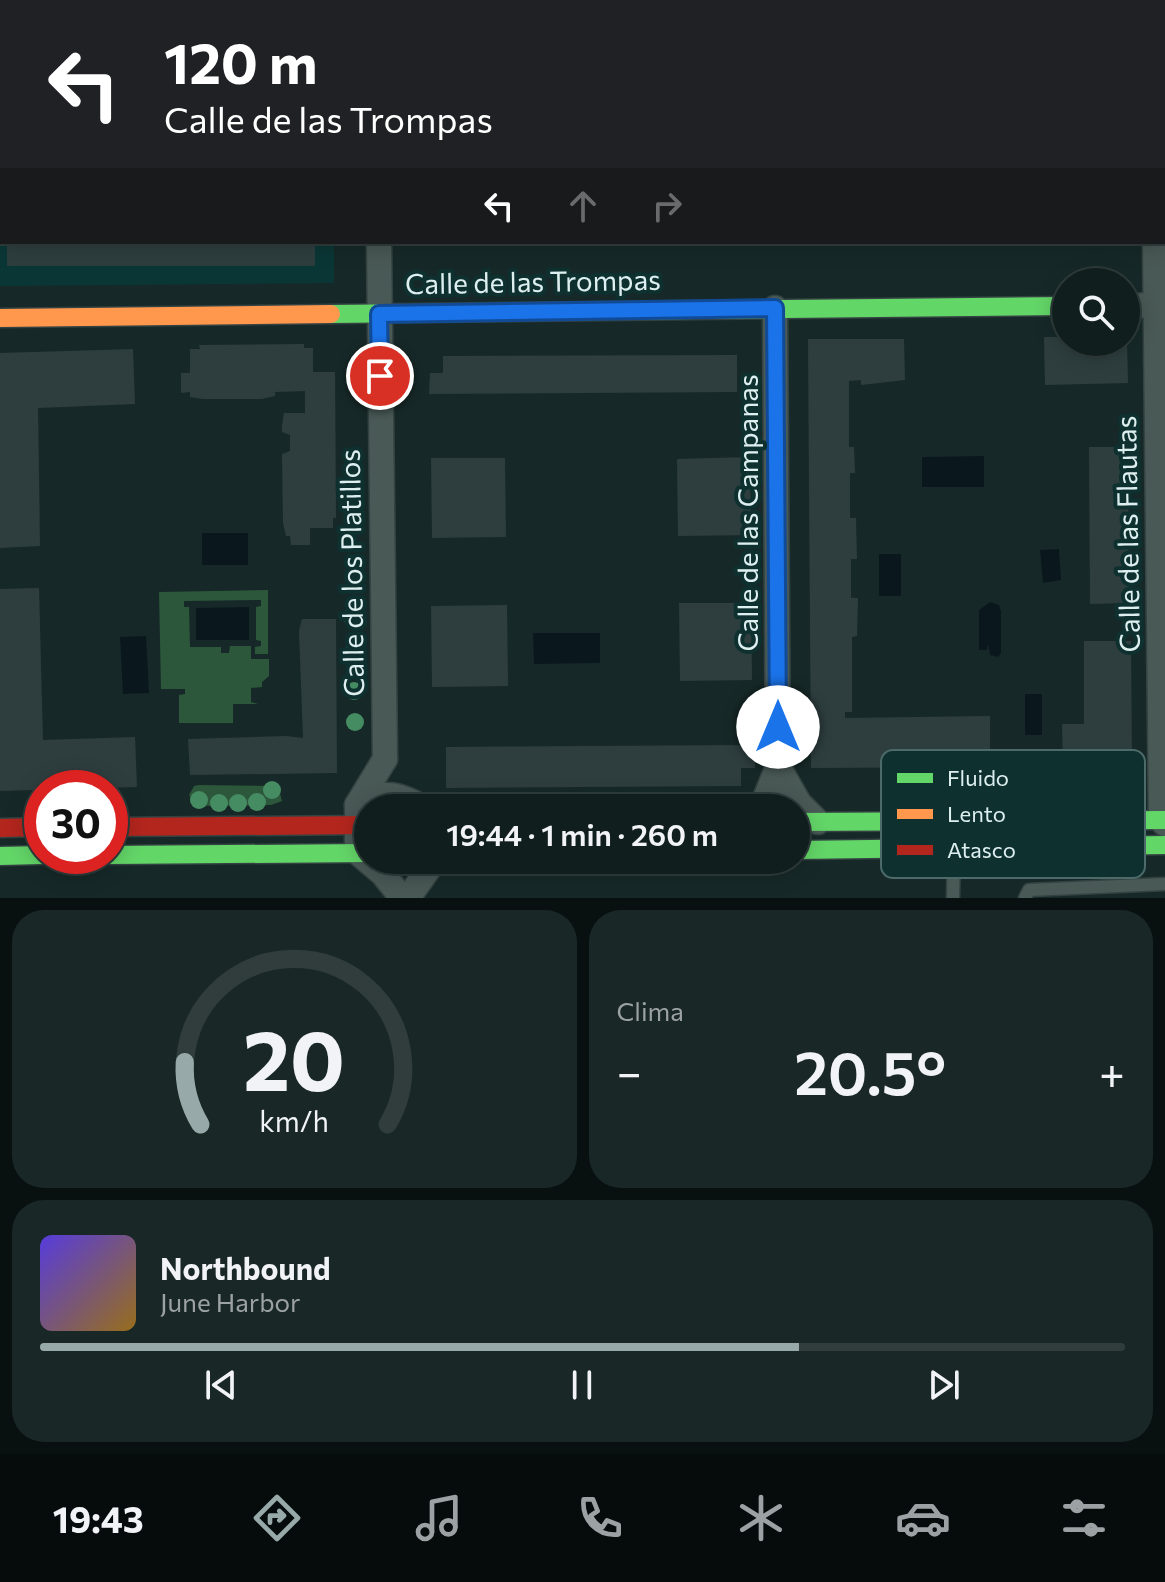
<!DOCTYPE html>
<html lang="es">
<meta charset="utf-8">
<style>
body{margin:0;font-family:Commissioner,sans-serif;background:#192727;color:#f1f3f6;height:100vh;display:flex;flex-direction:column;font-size:30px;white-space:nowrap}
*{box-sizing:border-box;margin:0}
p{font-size:26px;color:#9ca2a4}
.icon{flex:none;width:44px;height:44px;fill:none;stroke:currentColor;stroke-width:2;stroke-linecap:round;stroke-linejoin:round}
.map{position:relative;height:898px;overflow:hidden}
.side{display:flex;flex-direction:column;gap:12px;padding:12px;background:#091110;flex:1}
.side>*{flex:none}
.banner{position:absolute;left:0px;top:0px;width:1166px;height:244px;box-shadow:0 4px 20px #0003,0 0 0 2px #303d3c;background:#202124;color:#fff;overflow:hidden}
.fabs{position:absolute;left:1052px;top:268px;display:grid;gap:16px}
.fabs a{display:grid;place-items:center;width:88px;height:88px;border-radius:50%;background:#101f1e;box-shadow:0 4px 20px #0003,0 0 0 2px #303d3c;font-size:40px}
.speed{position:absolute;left:24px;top:770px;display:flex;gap:16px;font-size:40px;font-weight:700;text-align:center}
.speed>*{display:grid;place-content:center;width:104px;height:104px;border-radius:50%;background:#101f1e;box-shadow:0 4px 20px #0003,0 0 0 2px #303d3c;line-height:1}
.speed .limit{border:12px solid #d22;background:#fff;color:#111}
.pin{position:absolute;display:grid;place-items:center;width:68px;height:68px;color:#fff;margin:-34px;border:4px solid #fff;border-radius:50%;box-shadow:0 2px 8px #0007}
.me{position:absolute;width:88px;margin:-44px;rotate:0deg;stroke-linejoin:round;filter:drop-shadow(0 0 6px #0008)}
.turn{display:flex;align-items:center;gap:28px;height:168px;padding:0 32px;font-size:36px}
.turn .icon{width:104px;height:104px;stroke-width:2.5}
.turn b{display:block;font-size:56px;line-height:68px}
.lanes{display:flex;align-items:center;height:76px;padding:0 32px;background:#0003;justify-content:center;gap:40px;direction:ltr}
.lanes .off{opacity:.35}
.big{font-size:60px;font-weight:600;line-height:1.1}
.side .card{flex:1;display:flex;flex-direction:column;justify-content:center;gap:12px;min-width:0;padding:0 28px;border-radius:32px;background:#192727}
.side .dial{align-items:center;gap:0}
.dial svg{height:208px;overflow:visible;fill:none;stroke:#303d3c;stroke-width:7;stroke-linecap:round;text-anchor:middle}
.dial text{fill:#f1f3f6;stroke:none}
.song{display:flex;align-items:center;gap:24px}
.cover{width:96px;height:96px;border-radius:12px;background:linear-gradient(135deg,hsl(250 70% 55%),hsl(40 70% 35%))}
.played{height:8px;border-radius:4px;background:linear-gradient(90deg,#97aaa9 70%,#303d3c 70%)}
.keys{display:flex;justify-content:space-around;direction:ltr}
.heat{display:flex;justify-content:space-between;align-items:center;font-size:44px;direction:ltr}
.side .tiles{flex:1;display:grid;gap:12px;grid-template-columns:1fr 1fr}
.card:last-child{grid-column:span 2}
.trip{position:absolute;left:354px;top:794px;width:456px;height:80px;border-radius:40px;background:#101f1e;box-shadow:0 4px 20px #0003,0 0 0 2px #303d3c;font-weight:600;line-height:80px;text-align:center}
.tab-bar{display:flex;height:128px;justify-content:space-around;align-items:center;background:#060c0c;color:#9ca2a4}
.tab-bar .icon{width:56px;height:56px}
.tab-bar .selected{color:#97aaa9}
.tab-bar b{font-size:36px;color:#f1f3f6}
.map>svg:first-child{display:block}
</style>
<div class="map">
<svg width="1165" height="898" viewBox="0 0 1165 898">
<rect width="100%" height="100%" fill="#162928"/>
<!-- built -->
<path fill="#0a3736" d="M0,194L2,242H334V283L0,286Z"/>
<!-- green -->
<g fill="#2c573a">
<path d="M268,590V654H255V647L261,646V641L256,640V607L261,606V600L184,601V607H189L190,647H221V653H229L230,646H251V659H269V676L262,682V687L251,688V702L258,704H233V723H179V695L185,694V689H161L159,592Z"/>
<path d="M199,785L278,786L282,801L271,805L197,806L189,795L194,786Z"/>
</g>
<!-- water -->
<g fill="#0a181e">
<path d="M984,456V487H922V457Z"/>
<rect x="202" y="533" width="46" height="32"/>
<path d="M1059,549L1061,580L1043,583L1040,550Z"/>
<rect x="879" y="554" width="22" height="42"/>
<path d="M990,602L999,605L1001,611V653L998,657L990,655L988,644L987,650H979V610Z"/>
<path d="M249,607V640H196V608Z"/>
<path d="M533,633H600V663L534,664Z"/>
<path d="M146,636L149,693L123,694L120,637Z"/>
<rect x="1025" y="694" width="17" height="41"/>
</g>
<!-- building -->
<g fill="#2e3e3f">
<rect x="7" y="242" width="308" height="24"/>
<path d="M1044,337H1066V342H1127L1128,383L1045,385Z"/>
<path d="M808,339H904L905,380L861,385V380L849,381V447H854L855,473H850V518H856L857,559H851V598H858L857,636L852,637V712H845V718L990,716V767L811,768Z"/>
<path d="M304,344V348H313V372H335L336,518H333V528H310V545H291L290,536H286L283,523L282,454L290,451V435L282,432V425L284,413H305V391L275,392V396L262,399H203L190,397V392L181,393V373H190V349H200L199,345Z"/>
<path d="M133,349L135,404L38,408L40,546L0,548V353Z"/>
<path d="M737,355V392L429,394L430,373H443V356Z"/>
<path d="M1089,447H1128L1129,603L1090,604Z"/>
<path d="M750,457L751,535L678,536L677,459Z"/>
<path d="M431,458H505L506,537L432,538Z"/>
<path d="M39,588L43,740L135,737L137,787L0,791V589Z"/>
<path d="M679,603H751L752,680L680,681Z"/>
<path d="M507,605L508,686L432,687L431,606Z"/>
<path d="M302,619H336L337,773L190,775L188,739L286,736L303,738L299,631Z"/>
<path d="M1084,641H1131L1132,766H1063L1062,724H1084Z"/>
<path d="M755,745V768H741V786L446,788V747Z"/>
</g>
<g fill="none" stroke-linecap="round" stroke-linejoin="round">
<!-- lane casing -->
<g stroke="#344342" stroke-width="15">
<g id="lane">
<path d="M953,898L954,851"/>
<path d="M1025,898L1029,890L1165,884"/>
</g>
</g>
<!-- street casing -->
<g stroke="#344342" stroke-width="27">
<g id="street">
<path d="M377,0V2"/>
<path d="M1157,2V0"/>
<path d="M1164,145H1165"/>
<path d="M1164,178L1165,172"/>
<path d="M379,242L385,759"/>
<path d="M1155,242L1161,820L1165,824"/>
<path d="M1126,306L1154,305"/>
<path d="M385,759L357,805V852L383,874L402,898"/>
<path d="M778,766L799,803L818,822"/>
<path d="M357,805C380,793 391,791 415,803"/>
<path d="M758,808L764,801L778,766L775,308"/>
<path d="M408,898L435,860"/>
</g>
</g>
<!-- fast casing -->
<g stroke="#344342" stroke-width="21">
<g id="fast">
<path d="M331,314L1066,306"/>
<path d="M796,822L1165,820"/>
<path d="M796,850L1165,845"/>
<path d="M110,855L368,853"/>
<path d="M0,856L42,855"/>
</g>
</g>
<!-- slow casing -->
<g stroke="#344342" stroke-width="21">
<path id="slow" d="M0,318L331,314"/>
</g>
<!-- jam casing -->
<g stroke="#344342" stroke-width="21">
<g id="jam">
<path d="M110,827L368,825"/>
<path d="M0,828L42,827"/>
</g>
</g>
<!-- lane -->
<use href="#lane" stroke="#495955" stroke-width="12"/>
<!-- street -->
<use href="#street" stroke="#495955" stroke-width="24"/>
<!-- fast -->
<use href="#fast" stroke="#63d668" stroke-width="18"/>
<!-- slow -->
<use href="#slow" stroke="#ff974d" stroke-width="18"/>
<!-- jam -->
<use href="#jam" stroke="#b3261e" stroke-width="18"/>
</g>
<!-- trees -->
<g fill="#468c62">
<circle cx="352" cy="617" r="9"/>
<circle cx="353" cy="653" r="9"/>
<circle cx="354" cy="691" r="9"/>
<circle cx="355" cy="722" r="9"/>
<circle cx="272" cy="790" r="9"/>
<circle cx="199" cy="800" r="9"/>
<circle cx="257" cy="802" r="9"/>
<circle cx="219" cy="803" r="9"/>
<circle cx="238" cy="803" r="9"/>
</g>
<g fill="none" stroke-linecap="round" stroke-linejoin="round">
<!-- route casing -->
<g stroke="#114b97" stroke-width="20">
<path id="route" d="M380,376L379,314L775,308L778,727"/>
</g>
<!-- route -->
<use href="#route" stroke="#1a73e8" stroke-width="14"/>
</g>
<g text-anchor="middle" stroke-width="8" stroke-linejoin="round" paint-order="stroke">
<!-- street labels -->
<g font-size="28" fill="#ddefee" stroke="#0e3130">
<text transform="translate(533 282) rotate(-1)" y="10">Calle de las Trompas</text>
<text transform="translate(748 513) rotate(-90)" y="10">Calle de las Campanas</text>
<text transform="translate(1128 534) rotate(-91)" y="10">Calle de las Flautas</text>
<text transform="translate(352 573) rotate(-91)" y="10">Calle de los Platillos</text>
</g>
</g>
<!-- legend -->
<rect x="881" y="750" width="264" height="128" rx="12" fill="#0e3130" stroke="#4c6a69" stroke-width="2"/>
<rect x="897" y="773" width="36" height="10" fill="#63d668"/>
<rect x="897" y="809" width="36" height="10" fill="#ff974d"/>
<rect x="897" y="845" width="36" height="10" fill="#b3261e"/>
<g font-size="22" fill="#ddefee">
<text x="947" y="786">Fluido</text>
<text x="947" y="822">Lento</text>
<text x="947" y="858">Atasco</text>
</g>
</svg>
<div class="fabs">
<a><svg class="icon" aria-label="search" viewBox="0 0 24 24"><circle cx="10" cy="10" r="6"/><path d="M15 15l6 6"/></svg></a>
</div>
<div class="speed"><div class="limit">30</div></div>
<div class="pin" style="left:380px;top:376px;background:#d93025"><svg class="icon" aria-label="arrive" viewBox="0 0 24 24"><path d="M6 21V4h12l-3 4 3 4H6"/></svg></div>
<svg class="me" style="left:778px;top:727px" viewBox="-20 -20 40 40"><circle r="19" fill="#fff"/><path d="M0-13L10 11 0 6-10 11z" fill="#1a73e8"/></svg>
<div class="trip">19:44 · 1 min · 260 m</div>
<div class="banner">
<div class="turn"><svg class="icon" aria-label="left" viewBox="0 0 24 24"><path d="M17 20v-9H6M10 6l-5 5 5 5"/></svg><div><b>120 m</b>Calle de las Trompas</div></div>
<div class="lanes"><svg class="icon" aria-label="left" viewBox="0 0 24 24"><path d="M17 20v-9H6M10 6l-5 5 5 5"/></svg><svg class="icon off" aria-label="ahead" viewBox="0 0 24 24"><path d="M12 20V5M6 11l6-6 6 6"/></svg><svg class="icon off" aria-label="right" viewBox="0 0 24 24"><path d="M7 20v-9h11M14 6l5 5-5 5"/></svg></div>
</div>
</div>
<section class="side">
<div class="tiles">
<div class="card dial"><svg viewBox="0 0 100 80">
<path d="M14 69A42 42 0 1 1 86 69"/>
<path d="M14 69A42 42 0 0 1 8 45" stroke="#97aaa9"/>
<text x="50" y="56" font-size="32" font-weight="700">20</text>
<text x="50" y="72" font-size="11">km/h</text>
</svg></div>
<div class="card"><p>Clima</p>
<div class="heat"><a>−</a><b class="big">20.5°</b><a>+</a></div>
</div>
<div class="card">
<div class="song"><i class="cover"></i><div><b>Northbound</b><p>June Harbor</p></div></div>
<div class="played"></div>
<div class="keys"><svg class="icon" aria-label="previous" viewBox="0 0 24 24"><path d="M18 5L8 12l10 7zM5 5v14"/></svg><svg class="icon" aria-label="pause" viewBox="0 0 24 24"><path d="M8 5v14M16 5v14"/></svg><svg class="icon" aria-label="next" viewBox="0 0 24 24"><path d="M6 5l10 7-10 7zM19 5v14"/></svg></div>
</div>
</div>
</section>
<nav class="tab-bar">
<b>19:43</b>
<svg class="icon selected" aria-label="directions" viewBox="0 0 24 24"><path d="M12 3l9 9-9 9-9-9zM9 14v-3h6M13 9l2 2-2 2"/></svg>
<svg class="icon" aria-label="music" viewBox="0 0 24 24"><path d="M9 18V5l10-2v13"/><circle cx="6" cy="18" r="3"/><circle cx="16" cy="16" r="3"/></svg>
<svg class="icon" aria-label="phone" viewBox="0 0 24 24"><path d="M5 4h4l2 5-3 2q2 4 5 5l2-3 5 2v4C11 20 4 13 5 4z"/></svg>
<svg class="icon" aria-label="climate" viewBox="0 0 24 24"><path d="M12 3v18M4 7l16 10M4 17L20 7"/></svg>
<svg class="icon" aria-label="car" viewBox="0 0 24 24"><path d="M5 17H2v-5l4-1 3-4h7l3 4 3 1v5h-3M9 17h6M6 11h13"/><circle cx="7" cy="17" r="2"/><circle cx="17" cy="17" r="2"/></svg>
<svg class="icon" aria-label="filters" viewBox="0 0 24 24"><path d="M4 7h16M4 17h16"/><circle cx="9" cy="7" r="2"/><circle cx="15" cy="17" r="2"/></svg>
</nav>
